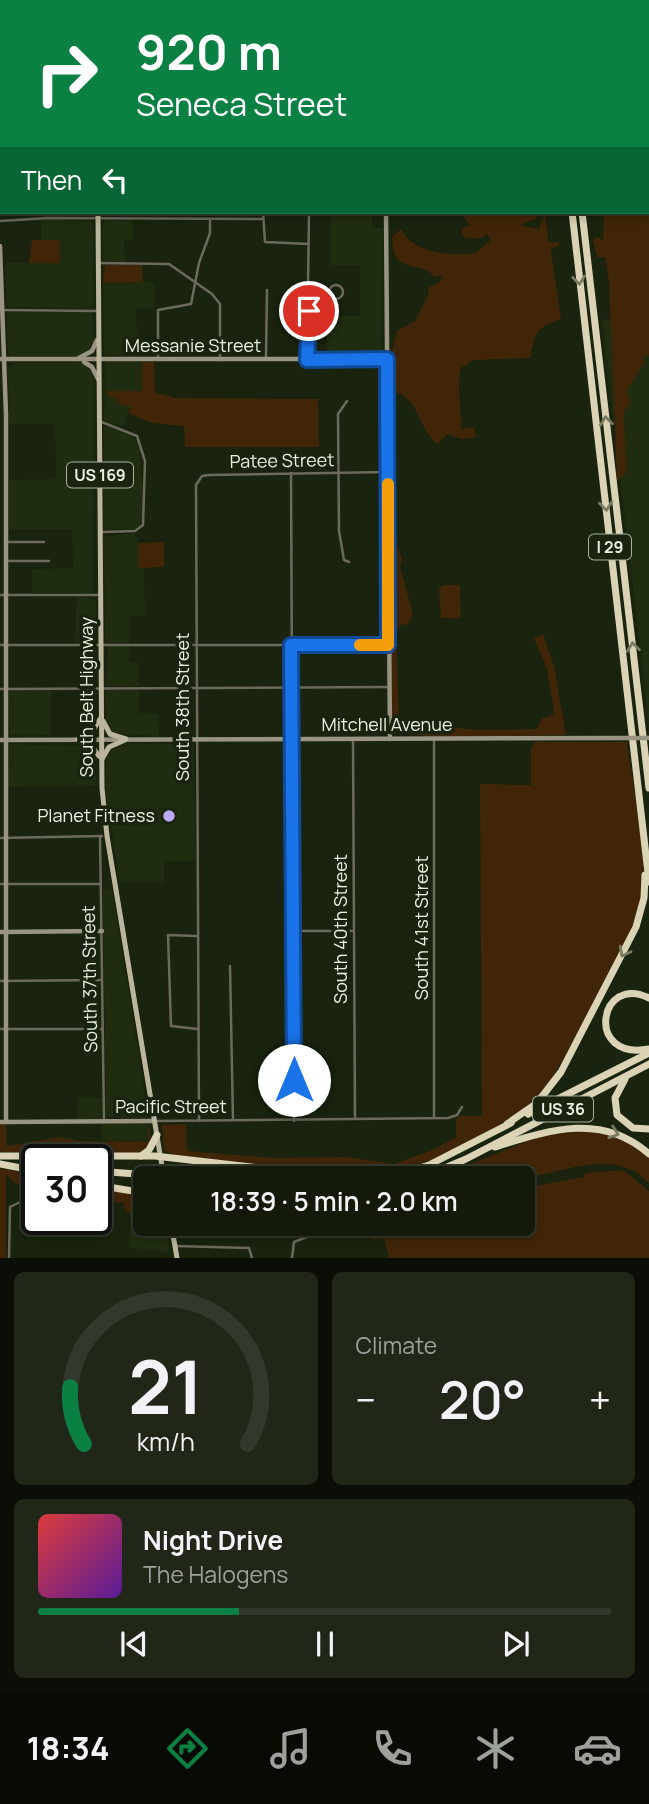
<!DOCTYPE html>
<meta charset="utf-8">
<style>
body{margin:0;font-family:Manrope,sans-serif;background:#202718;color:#f1f3f6;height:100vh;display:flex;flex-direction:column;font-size:26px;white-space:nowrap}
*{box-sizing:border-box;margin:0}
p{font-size:23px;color:#9da19c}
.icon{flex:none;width:38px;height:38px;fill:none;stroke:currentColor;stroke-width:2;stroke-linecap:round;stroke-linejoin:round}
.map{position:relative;height:1258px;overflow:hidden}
.panel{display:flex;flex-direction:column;gap:14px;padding:14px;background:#0a0e06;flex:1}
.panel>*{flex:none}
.top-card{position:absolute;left:0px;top:0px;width:649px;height:214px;box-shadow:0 4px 10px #0003,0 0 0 2px #32382b;background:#0b8043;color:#fff;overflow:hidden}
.speed{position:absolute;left:21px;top:1144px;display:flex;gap:14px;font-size:35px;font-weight:700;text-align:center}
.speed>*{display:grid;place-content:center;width:91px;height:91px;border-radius:50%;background:#131a0a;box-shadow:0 4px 10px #0003,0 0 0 2px #32382b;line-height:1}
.speed .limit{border:4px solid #111;border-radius:10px;background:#fff;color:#111}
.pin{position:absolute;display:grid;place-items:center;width:60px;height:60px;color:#fff;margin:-30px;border:4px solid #fff;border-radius:50%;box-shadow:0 2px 7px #0007}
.me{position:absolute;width:77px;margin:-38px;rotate:0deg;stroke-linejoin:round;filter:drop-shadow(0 0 5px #0008)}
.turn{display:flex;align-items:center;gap:24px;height:147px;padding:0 21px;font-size:32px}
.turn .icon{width:91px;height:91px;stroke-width:2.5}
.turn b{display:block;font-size:49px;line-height:60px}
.then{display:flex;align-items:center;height:66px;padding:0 21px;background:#0003;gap:14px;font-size:26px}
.big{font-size:52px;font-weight:600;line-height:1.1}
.panel .card{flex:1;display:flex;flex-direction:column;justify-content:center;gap:10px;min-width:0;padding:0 24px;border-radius:10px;background:#202718}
.panel .dial{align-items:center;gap:0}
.dial svg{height:182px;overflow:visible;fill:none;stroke:#32382b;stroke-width:7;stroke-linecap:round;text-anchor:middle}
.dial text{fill:#f1f3f6;stroke:none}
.song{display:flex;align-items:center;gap:21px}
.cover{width:84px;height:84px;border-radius:10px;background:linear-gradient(135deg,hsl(0 70% 55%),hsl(270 70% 35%))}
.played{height:7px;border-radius:4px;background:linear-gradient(90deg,#0b8043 35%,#32382b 35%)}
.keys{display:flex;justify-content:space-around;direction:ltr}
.heat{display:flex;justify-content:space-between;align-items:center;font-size:38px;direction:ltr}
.panel .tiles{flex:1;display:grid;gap:14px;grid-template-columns:1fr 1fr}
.card:last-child{grid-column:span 2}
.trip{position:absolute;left:133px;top:1166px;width:402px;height:70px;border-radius:10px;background:#131a0a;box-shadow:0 4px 10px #0003,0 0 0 2px #32382b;font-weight:600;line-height:70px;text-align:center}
.tabs{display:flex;height:112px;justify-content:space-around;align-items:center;background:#080a04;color:#9da19c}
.tabs .icon{width:49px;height:49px}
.tabs .on{color:#0b8043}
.tabs b{font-size:32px;color:#f1f3f6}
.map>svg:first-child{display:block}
</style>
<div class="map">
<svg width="649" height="1258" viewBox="0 0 649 1258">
<rect width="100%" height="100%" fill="#19230d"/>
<!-- built -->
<g fill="#202c10">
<path d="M343,212H372V228H383L381,355L327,357L326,316H360V265H330V215H343Z"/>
<path d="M41,219L93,222L94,305L92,308L7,307L5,263H60V240H41Z"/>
<path d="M106,221H133V240L124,241L125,262L105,261L103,258V224Z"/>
<path d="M155,282V307L136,308L138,358L104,354L103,283Z"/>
<path d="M649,309V725L602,320Z"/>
<path d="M10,312H92L94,343L90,351L78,356H11L8,352L7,315Z"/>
<path d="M106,362H142V391H108L130,406L123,427L104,421Z"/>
<path d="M14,363H80L89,366L94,373L93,593H32V569L73,568L72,529H9V480L56,479L55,424H9L8,368Z"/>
<path d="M107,426L131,435L140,444L143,514L140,526L132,530L104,528V427Z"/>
<path d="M134,533L139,543V567L144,568L145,616H129V643H108L105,640L104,537Z"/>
<path d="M77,597L96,600L95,642H74Z"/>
<path d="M108,646H129V662H138L139,686H106Z"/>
<path d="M13,690H51V735L10,734L9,693Z"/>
<path d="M108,690H139V713L158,714L159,736L112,733L106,723L105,693Z"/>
<path d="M10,744L90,747L95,753L97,786L8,787Z"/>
<path d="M120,744H189L194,747L195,861H164V882H120L106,796V759L110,749Z"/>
<path d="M103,890H112L148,1114L145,1119L106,1117Z"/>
<path d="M78,1098H102L101,1119L78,1120Z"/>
<path d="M148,1123V1142L102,1141V1124Z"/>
<path d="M130,1212H145V1223H166L170,1252L130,1248Z"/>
</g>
<!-- green -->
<g fill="#402508">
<path d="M567,0H649V356L644,354V363L627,390L630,402C629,406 626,408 624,412C623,416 627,460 627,471L617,481L609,281L605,257H597L593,240L597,237L603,240L604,212H648V2Z"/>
<path d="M461,212H536V219L520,225L539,229L545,212L548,242H559V246L553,248L551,252L561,319C533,331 537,329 530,358L473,360L461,368C456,389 462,408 461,429L474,427L476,437L461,439L448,434L437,444C418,428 421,402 396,392L391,394L390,359L397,331L415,321L429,293L428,288L440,281L443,275L434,277L429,271C404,263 393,267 392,237L401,229C413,254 451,256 476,253L491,240L487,233L483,238H466L462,234L461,229L470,226Z"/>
<path d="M32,240H60V263H29Z"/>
<path d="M105,265H142L143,282L103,283Z"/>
<path d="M142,362H154L155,392L175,398L318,399L319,447H185L184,426L152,423L129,414L130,406L119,404L116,398H110L107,391H142Z"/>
<path d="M391,537H395L402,559L400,567L413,614L408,624L400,625L396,633L399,715C409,725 423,718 435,722C466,734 504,729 537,729L542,718L551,716L554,712L547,669L534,638L543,634L554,666L566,735L438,737L397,733L392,719Z"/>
<path d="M164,542V567L139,568V543Z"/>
<path d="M443,585H460L461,618H441L439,588Z"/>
<path d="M535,742H627C633,786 648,854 641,896C632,948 579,1030 552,1079L528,1107L516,1116L436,1159L389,1173L353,1176L172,1155L164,1150L162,1125L186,1124L187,1151L275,1158L347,1157L393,1164L433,1150L456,1137V1120L459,1116H482L480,784L531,785V747Z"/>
<path d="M148,1123C151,1136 152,1145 141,1153L0,1152V1124H6L7,1146L60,1137L79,1141L148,1142Z"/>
<path d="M588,1130C611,1136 632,1140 649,1158V1183C612,1146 568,1173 522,1178C494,1180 464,1178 436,1178L540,1136Z"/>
<path d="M0,1168L37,1176V1192L14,1183L6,1174V1258H0Z"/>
<path d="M623,1170L649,1191V1258H389L384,1238L372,1240L365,1227L360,1229L358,1223H523V1188L584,1177L585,1173Z"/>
<path d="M96,1188L145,1195V1212H125L124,1203L96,1201Z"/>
</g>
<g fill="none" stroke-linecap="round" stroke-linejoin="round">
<!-- street -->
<g stroke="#6c695d" stroke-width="2.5">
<path d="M263,212L265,242L309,244"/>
<path d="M0,221L48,218L263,219"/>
<path d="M98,263L169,264L212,294L220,304V360"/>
<circle cx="336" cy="292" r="7"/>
<path d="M309,294L329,295"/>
<path d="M3,310L98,311"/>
<path d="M266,357L267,290"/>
<path d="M158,358V310L191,304L199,263L210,233V219"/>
<path d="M307,360L309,212"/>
<path d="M347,401L338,414L339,531L344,560L349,562"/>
<path d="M99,421L137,436L145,461L143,525L135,531L102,532"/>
<path d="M291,473L294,1121"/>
<path d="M5,542H44"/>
<path d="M5,561H49"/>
<path d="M0,595H100"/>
<path d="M0,645H389"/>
<path d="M0,689L389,687"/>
<path d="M353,739L355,1119"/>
<path d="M434,739V1118"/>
<path d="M100,836L104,1120"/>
<path d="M0,838L102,836"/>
<path d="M0,884H101"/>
<path d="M292,931H352"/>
<path d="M196,936L168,935L171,1026L197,1029"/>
<path d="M230,966L233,1120"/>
<path d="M0,981L102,980"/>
<path d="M0,1029H102"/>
<path d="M155,1121L448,1118L457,1115L462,1107"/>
<path d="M199,1121L196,485L202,476L209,475L388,472"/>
<path d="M175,1246L249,1248L252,1258"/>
<path d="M9,1258L10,1207L20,1202L32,1205"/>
<path d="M292,1258L294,1242L317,1233"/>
</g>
<!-- secondary -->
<g stroke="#989481" stroke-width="4.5">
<path d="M386,0V2"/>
<path d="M386,212L390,739"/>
<path d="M0,246L6,415V1122"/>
<path d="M0,359H387"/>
<path d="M77,359L92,351L97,340"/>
<path d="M84,362L92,367L98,379"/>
<path d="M0,740L621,738"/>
<path d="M0,932L102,931"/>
<path d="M0,1122L155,1121"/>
</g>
<!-- primary -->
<g stroke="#bab59c" stroke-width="5">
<path d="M106,2V0"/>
<path d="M98,212L102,788L107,836L164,1178"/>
<path d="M103,721L110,734L126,739"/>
<path d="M78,739L91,745L99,756"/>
<path d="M78,739L92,732L100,719"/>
<path d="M102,759L109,747L125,740"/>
<path d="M171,1223L177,1258"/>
</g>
<!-- highway -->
<g stroke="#dad3b5" stroke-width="7">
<path d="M548,0V2"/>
<path d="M558,0V2"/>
<path d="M572,212L649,882"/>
<path d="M582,212L649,788"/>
<path d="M649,998C599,973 584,1061 649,1049"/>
<path d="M625,1079L615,1098L617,1115L633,1128L649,1129"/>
<path d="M528,1114L649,1053"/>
<path d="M507,1124L537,1103L561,1072L636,927L644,898L645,875"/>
<path d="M495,1147C549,1130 602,1112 649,1154"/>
<path d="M0,1156H155L346,1178"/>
<path d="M141,1156L149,1150L157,1135"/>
<path d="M0,1164L37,1171"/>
<path d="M96,1171L150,1175"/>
<path d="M176,1173L246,1178"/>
<path d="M373,1178L392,1176"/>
<path d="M388,1178L429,1165L511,1123"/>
<path d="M421,1178L466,1159L649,1064"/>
<path d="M96,1185L145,1193"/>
</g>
<!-- secondary-bridge -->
<path stroke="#989481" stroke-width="4.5" d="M621,738H649"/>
<!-- highway-bridge -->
<path stroke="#dad3b5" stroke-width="7" d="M149,1170L176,1173"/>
</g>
<!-- one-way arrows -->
<defs><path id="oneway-chevron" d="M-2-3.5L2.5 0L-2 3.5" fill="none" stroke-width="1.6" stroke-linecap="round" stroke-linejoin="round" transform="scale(1.75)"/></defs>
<g stroke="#7a7b61">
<use href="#oneway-chevron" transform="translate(579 280) rotate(84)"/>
<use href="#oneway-chevron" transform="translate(606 421) rotate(-97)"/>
<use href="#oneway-chevron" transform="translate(606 506) rotate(84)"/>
<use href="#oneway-chevron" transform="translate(633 647) rotate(-97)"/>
<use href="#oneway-chevron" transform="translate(624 952) rotate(117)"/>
<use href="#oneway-chevron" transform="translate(614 1133) rotate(20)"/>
</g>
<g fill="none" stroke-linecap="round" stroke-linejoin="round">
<!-- route casing -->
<g stroke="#114b97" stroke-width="18">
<path id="route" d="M294,1080L291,645H388L387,359L307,360L309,311"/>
</g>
<!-- route -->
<use href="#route" stroke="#1a73e8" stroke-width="12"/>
<!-- slow -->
<path stroke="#f59e0b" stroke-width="12" d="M360,645H388V484"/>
</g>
<!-- markers -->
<circle fill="#bbaaf6" stroke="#19230d" stroke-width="2.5" cx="169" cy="816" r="7"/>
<g text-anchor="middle" stroke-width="7" stroke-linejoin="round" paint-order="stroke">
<!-- shield labels -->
<g fill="#19230d" stroke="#aab2a2" stroke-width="2">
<rect x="67" y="462.5" width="66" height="25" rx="5"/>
<rect x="589" y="534.5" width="42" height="25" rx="5"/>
<rect x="533" y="1096.5" width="60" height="25" rx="5"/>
</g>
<g font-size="16" font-weight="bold" fill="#e8f0e2">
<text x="100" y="481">US 169</text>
<text x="610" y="553">I 29</text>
<text x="563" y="1115">US 36</text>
</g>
<!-- street labels -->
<g font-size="18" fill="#e8f0e2" stroke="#19230d">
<text x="193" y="352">Messanie Street</text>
<text transform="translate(282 461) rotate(-1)" y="6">Patee Street</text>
<text transform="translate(87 697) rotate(-90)" y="6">South Belt Highway</text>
<text transform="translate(183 707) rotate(-90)" y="6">South 38th Street</text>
<text x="387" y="731">Mitchell Avenue</text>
<text transform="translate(422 928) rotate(-90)" y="6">South 41st Street</text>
<text transform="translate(341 929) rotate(-90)" y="6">South 40th Street</text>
<text transform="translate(90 979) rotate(-91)" y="6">South 37th Street</text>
<text x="171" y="1113">Pacific Street</text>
</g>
<!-- poi labels -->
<g font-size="18" fill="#e8f0e2" stroke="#19230d" text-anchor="end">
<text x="155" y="822">Planet Fitness</text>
</g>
</g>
</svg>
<div class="speed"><div class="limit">30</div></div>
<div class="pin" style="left:309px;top:311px;background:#d93025"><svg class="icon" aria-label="arrive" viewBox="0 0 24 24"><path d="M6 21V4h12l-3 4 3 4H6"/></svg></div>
<svg class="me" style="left:294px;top:1080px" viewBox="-20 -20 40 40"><circle r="19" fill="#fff"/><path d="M0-13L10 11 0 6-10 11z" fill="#1a73e8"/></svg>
<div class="trip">18:39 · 5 min · 2.0 km</div>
<div class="top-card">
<div class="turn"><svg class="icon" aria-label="right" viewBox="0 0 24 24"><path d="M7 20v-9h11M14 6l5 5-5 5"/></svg><div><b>920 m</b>Seneca Street</div></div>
<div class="then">Then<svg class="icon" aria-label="left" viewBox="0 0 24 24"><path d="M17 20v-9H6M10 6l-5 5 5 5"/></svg></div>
</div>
</div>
<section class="panel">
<div class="tiles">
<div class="card dial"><svg viewBox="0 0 100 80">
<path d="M14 69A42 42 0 1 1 86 69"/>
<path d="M14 69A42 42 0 0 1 8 44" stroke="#0b8043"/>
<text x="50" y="56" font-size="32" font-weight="700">21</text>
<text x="50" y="72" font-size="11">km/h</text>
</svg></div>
<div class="card"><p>Climate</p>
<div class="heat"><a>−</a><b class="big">20°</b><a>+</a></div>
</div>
<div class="card">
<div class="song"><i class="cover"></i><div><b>Night Drive</b><p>The Halogens</p></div></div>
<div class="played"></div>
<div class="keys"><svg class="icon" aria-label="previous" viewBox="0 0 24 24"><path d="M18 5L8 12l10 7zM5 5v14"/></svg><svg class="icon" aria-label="pause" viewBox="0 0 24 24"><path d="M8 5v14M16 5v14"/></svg><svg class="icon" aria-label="next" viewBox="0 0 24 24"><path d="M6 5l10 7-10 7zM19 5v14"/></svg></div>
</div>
</div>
</section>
<nav class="tabs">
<b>18:34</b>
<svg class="icon on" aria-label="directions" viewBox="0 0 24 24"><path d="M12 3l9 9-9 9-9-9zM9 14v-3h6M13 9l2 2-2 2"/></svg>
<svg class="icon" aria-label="music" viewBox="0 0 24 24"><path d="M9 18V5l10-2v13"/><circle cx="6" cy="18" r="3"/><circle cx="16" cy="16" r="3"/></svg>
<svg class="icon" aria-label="phone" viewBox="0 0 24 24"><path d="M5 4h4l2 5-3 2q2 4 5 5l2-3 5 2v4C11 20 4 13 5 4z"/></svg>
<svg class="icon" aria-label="climate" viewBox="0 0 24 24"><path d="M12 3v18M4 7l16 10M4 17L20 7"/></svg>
<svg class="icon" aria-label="car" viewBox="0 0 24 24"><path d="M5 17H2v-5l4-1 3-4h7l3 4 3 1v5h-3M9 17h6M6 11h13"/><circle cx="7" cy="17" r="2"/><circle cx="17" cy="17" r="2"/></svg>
</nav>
